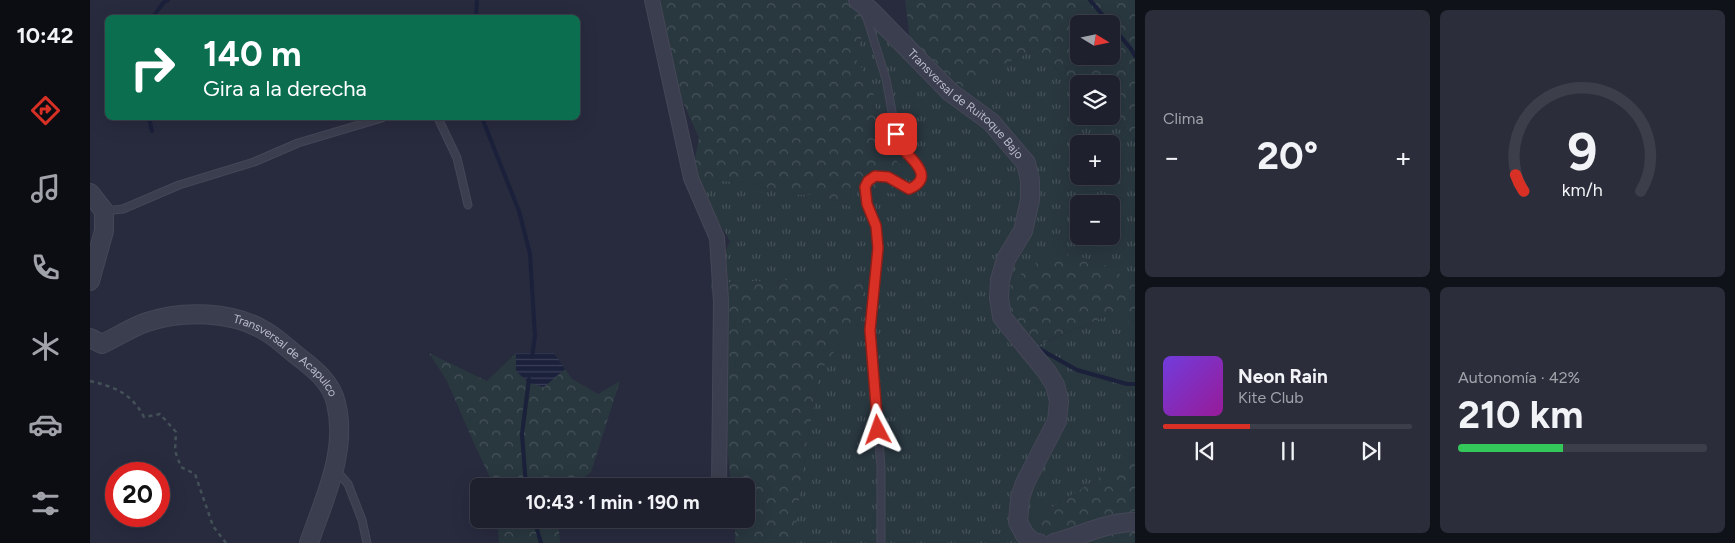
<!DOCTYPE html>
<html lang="es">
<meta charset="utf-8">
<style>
body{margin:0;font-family:Figtree,sans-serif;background:#2b2d3a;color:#f1f3f6;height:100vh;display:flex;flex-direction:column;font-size:19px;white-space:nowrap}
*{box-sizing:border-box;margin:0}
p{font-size:16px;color:#a1a3aa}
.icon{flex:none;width:28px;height:28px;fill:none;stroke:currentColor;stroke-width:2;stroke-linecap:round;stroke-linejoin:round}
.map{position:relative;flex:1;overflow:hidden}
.sheet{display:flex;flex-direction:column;gap:10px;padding:10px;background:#101219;width:600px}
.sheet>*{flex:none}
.top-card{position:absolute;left:15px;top:15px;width:475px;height:105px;border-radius:8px;box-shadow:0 5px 20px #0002,0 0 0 1px #3c3e4a;background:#0b6e4f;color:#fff;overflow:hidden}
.needle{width:32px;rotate:100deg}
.controls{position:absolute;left:980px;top:15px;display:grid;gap:10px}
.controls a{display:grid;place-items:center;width:50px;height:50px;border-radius:8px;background:#1e202e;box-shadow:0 5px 20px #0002,0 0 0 1px #3c3e4a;font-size:25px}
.speed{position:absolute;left:15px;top:462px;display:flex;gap:10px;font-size:25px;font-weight:700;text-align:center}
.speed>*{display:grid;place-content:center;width:65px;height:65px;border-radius:50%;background:#1e202e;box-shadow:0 5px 20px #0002,0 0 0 1px #3c3e4a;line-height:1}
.speed .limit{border:8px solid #d22;background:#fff;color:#111}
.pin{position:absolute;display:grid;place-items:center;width:42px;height:42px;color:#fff;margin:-21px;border-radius:10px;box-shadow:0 2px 8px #0006}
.me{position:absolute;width:55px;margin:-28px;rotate:356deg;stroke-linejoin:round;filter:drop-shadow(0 0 4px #0008)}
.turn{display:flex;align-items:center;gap:18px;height:105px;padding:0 15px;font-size:22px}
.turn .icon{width:65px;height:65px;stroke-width:2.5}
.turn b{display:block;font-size:35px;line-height:42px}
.big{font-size:38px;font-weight:700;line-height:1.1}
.sheet .card{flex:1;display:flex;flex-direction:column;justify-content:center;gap:8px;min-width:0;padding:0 18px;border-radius:8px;background:#2b2d3a}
.sheet .dial{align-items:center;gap:0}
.dial svg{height:130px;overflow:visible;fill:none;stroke:#3c3e4a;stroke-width:7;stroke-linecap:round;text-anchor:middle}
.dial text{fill:#f1f3f6;stroke:none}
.song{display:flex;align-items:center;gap:15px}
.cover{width:60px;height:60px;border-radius:8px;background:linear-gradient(135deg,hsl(260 70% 55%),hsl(300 70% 35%))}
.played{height:5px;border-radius:2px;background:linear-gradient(90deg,#d93025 35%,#3c3e4a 35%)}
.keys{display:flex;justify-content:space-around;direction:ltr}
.heat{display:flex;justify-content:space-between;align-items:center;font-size:28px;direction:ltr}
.charge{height:8px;border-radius:4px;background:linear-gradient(90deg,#34c759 42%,#3c3e4a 0)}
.sheet .tiles{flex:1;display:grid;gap:10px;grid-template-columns:repeat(2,1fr)}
.trip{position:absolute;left:380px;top:478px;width:285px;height:50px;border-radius:8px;background:#1e202e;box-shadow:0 5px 20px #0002,0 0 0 1px #3c3e4a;font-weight:700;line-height:50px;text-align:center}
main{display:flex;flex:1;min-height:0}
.tabs{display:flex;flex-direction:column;width:90px;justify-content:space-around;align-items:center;background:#0c0d12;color:#a1a3aa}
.tabs .icon{width:35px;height:35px}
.tabs .current{color:#d93025}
.tabs b{font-size:22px;color:#f1f3f6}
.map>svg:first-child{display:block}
</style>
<main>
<nav class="tabs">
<b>10:42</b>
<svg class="icon current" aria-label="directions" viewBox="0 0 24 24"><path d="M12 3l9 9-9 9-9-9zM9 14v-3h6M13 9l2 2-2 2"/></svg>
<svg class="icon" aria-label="music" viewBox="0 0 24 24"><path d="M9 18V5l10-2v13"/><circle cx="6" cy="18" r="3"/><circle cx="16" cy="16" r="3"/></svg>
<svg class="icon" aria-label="phone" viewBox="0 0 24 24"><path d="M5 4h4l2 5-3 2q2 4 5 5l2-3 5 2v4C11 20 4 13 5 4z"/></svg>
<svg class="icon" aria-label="climate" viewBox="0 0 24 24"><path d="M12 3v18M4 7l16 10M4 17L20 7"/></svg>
<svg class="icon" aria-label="car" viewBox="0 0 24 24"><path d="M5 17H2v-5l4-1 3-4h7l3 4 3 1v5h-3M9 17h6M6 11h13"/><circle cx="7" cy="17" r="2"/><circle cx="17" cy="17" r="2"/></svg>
<svg class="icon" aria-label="filters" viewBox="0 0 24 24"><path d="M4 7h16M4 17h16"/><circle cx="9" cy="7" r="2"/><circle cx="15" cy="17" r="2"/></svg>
</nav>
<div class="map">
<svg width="1045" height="543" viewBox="0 0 1045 543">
<defs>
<pattern id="grass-tufts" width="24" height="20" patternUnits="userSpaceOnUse" patternTransform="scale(1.25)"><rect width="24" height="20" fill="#29373f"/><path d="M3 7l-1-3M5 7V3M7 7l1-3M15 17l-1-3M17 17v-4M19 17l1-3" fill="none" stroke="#465259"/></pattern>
<pattern id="forest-crowns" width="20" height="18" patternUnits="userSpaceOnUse" patternTransform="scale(1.25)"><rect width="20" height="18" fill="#29373f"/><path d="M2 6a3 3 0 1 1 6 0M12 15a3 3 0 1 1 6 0" fill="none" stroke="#465259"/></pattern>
<pattern id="water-rules" width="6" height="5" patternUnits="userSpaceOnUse" patternTransform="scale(1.25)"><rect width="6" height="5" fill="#1b203b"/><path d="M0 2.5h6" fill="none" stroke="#3a3e56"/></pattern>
</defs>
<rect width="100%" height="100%" fill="#282b3e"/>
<!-- grass -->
<path fill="url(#grass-tufts)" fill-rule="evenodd" d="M781,11L822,56L904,69L942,51L989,84V116H1021V108L1045,141V285L1010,262L937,350L1021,314L1045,323V455L961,508L929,525L926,543H707V517L717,442L730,372L750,343L771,321L774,278L621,283L640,241L601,178L657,183L696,194L726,195L760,206L761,191L770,181L791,192L810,166L793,144L775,74L765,57ZM989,144H1021V176H989ZM989,204H1021V236H989Z"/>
<!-- forest -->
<g fill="url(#forest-crowns)" fill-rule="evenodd">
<path d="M569,0H770L781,11L765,57L775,74L783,92L793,144L811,166L817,183L808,194L791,192L770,182L761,191L760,206L726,195L696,194L657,183L601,178L609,138L592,100L576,50Z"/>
<path d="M815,0H1045V141L1021,108V84H989L942,51L904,69L861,95L822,56ZM989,24H1021V56H989Z"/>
<path d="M968,252L1010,262L1042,282L1045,285V323L1021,314L936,350L909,301C928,273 938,266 968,252Z"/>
<path d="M774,277L771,321L750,343L730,372L717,442L707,517V543H645V519H656V486H641L621,283Z"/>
<path d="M339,353L397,381L426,353H464L482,379L508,394L530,381L501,472L484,486H404L383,441L357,381Z"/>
<path d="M1045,455V543H926L929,525L961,508Z"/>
<path d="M407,519H468L470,543H409Z"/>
</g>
<!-- water -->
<path fill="url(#water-rules)" d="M426,353H464L475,369L454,387L439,383L426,371Z"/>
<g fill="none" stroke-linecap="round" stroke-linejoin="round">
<!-- stream -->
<g stroke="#1b203b" stroke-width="4">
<path d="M1000,0L1020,24"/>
<path d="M62,18L74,2L78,0"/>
<path d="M386,18L387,0"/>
<path d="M1021,25L1041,49L1045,56"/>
<path d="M59,118L62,131"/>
<path d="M392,118L429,211L440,254L445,336L442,357"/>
<path d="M946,347L987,370L1037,384H1045"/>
<path d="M436,486L432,434L439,379"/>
<path d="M444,519L451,543"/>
</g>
<!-- service casing -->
<g stroke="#454757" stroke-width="9">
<g id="service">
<path d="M775,12L796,79L808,144L829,166L831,177L826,186L819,189L798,177L785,176L778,181L775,187L777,204L786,226L788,248L780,330L791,467V543"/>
<path d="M348,118L367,158L378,205"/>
<path d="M14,211L33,209L89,185L164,162L208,143L292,118"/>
<path d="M245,469L258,484L272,520L277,543"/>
</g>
</g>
<!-- minor casing -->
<g stroke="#454757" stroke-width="16">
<path id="minor" d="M562,0L601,178L627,238L631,300L629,486"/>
</g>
<!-- tertiary casing -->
<g stroke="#454757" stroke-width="20">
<g id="tertiary">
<path id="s1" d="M768,0L781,11L860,92L901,122L936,163L940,180V200L933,231L916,259L910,280L909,298L912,317L957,372L965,385L969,401L967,421L935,483L930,498L928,522L935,535L943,542L949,543"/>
<path d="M0,193L14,211V231L0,281"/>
<path id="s2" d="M0,338L12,344C27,337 42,327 57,322C93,310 142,311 175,331C186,337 196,347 205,354C222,367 241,381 246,403C258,451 234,499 219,543"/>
<path d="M964,543C991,536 1016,522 1045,522"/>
</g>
</g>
<!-- path -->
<path stroke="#435057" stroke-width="2.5" stroke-dasharray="4 4" stroke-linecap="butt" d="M0,381C25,387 41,393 54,417L70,414L86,432L85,451L91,467L105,474L123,526L136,543"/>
<!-- service -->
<use href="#service" stroke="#3b3e4e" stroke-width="7"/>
<!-- minor -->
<use href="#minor" stroke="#3b3e4e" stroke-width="14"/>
<!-- tertiary -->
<use href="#tertiary" stroke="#3b3e4e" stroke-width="18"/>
</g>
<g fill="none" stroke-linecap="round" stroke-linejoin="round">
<!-- route casing -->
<g stroke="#8d1f18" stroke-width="12">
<path id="route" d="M788,430L780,330L788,248L786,226L777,204L775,187L778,181L785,176L798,177L819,189C847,177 820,158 810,146C807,143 807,139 806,134"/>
</g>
<!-- route -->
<use href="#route" stroke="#d93025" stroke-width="9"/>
</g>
<g text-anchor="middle" stroke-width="5" stroke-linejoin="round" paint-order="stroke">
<!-- street labels -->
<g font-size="12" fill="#b8bac9" stroke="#202333">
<text dy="4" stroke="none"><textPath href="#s1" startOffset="150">Transversal de Ruitoque Bajo</textPath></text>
<text dy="4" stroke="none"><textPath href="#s2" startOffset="216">Transversal de Acapulco</textPath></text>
</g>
</g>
</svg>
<div class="controls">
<a><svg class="needle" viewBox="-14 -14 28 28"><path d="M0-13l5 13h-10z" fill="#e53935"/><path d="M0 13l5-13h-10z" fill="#a1a3aa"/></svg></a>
<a><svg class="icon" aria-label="layers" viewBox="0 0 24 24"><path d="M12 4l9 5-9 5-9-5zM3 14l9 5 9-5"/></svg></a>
<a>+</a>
<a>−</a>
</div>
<div class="speed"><div class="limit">20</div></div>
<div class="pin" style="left:806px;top:134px;background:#d93025"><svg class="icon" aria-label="arrive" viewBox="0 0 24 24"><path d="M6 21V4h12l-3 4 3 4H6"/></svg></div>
<svg class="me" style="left:788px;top:430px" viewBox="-20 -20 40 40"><path d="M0-17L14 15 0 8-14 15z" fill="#d93025" stroke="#fff" stroke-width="4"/></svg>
<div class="trip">10:43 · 1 min · 190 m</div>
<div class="top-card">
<div class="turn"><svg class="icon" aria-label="right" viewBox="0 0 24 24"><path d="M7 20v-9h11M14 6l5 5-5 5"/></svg><div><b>140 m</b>Gira a la derecha</div></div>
</div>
</div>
<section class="sheet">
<div class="tiles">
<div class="card"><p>Clima</p>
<div class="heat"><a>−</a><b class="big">20°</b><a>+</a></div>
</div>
<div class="card dial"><svg viewBox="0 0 100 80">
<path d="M14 69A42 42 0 1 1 86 69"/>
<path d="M14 69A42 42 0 0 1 9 59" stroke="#d93025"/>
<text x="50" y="56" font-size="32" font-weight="700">9</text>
<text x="50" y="72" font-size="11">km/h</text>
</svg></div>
<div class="card">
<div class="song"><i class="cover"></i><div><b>Neon Rain</b><p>Kite Club</p></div></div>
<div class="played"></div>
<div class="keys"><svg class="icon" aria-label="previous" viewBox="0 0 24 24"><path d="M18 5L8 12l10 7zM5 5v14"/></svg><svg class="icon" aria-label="pause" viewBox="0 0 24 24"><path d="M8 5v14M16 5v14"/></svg><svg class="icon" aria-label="next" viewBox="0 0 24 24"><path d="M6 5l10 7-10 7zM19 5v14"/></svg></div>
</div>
<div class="card"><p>Autonomía · 42%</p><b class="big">210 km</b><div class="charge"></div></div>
</div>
</section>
</main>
